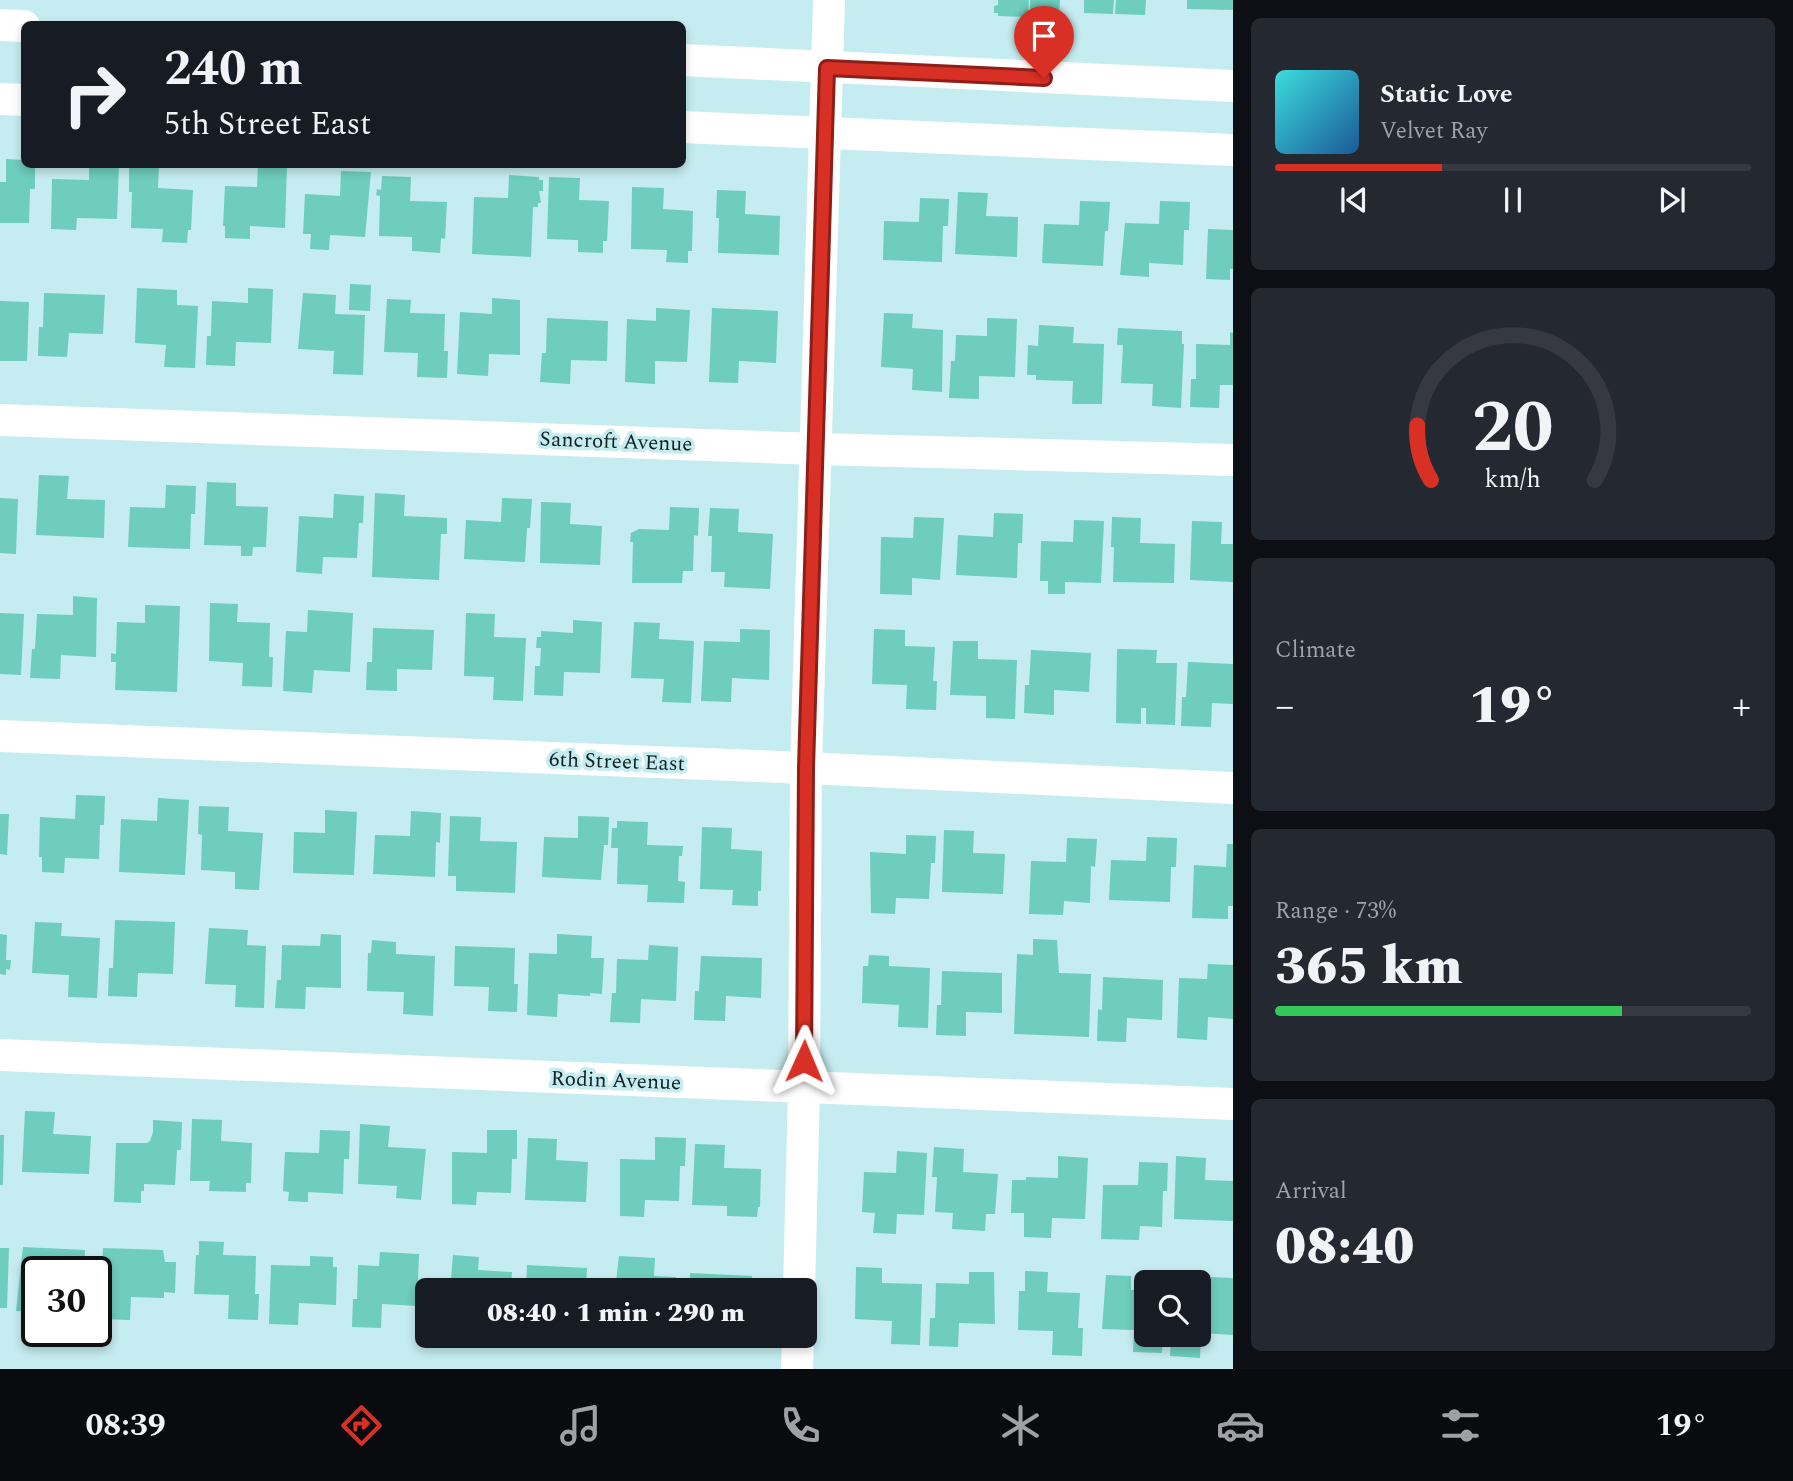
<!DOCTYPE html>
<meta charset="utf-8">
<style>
body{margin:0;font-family:Spectral,serif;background:#242831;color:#f1f3f6;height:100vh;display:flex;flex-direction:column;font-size:26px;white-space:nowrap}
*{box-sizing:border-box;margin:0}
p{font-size:23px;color:#9ea1a6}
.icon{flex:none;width:38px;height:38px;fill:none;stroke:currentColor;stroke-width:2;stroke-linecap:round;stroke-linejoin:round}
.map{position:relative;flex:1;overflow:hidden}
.details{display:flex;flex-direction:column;gap:18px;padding:18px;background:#0d0f14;width:560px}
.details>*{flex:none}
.banner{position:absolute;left:21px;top:21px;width:665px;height:147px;border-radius:10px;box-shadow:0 4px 10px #0003;background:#171b24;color:#f1f3f6;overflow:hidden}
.controls{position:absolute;left:1134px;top:1270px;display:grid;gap:14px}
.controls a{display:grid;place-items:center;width:77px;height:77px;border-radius:10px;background:#171b24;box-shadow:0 4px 10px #0003;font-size:35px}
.speed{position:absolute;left:21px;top:1256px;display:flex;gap:14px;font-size:35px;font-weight:700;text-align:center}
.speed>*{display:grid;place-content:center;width:91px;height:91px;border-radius:50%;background:#171b24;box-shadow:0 4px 10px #0003;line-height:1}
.speed .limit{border:4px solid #111;border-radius:10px;background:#fff;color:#111}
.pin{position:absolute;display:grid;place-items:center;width:60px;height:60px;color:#fff;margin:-72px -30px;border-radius:50% 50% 50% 0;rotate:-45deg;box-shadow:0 0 7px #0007}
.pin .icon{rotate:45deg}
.me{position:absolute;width:77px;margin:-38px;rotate:1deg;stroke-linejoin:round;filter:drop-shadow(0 0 5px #0008)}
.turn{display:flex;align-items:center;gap:24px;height:147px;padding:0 28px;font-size:32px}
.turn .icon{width:91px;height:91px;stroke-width:2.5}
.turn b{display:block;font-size:49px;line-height:60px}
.big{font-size:52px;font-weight:800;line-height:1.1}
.details .tile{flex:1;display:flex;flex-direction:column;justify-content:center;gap:10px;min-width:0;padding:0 24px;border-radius:10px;background:#242831}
.details .dial{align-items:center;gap:0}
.dial svg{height:182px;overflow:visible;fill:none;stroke:#363941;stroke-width:7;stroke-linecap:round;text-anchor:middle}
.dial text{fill:#f1f3f6;stroke:none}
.song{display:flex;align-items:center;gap:21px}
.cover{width:84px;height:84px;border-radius:10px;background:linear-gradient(135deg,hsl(180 70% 55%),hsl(210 70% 35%))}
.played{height:7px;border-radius:4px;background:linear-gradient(90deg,#d93025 35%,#363941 35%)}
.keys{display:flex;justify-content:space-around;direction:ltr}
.heat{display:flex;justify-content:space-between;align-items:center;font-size:38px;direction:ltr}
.charge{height:10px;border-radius:5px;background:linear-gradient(90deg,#34c759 73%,#363941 0)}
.trip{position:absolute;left:415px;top:1278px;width:402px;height:70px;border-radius:10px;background:#171b24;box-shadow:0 4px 10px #0003;font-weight:800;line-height:70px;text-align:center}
.tab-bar{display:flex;height:112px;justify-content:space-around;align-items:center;background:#090b0e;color:#9ea1a6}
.tab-bar .icon{width:49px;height:49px}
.tab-bar .on{color:#d93025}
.tab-bar b{font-size:32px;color:#f1f3f6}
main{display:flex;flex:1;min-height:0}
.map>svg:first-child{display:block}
</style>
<main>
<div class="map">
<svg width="1233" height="1369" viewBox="0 0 1233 1369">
<rect width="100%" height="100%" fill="#c5ecf0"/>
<!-- building -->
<g fill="#6ecdbc">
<path d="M998,0H1029L1028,17L998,16V13H994V6L998,5Z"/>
<path d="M1030,0H1060L1059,18L1030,17Z"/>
<path d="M1084,0H1114L1113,14L1084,13Z"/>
<path d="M1116,0H1146L1145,15L1115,14Z"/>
<path d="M1187,0H1233V10L1187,9Z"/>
<path d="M6,159L24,160V164H35V189H30L29,223H0V182H6Z"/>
<path d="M89,164H119L117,219L77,218L76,230L51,229L52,179L89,180Z"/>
<path d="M129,164L159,165L158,188L193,190L191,230H188L187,243L162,242L163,229L131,228L132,192H129Z"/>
<path d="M258,165L287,166L285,228L250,226V239L225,238V226H223L225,186L257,187Z"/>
<path d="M341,171L371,172L365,237L330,235L329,250L310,249L311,234H303L305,194L340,196Z"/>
<path d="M509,175L539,177V180H543V191H539L541,203H538V207H533L531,257L472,254L474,197L508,198Z"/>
<path d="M382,176L411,177L410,201L447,202L445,239L441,238L440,253L412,251V237L379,236L380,196L376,195L377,189L381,190Z"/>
<path d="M549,177L580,178L579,200L609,201L607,241H603V253L578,252V240L547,239Z"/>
<path d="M632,187L664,188L663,209L693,211L692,251H688V263L666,262L667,250L631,249Z"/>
<path d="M717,190L746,191L745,214L780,216L779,255L718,253L719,218H716Z"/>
<path d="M958,192L988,193L986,216L1018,217L1017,257L955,254Z"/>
<path d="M920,198L949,199L948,226H943L942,262L883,260L884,221L919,222Z"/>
<path d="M1080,201L1110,202L1108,231H1105L1103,266L1042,263L1044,224L1079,225Z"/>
<path d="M1160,201L1190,202L1189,230H1184L1183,265L1149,263V277L1120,275L1125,223L1159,224Z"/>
<path d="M1208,229L1233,230V269H1230V280L1206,279Z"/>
<path d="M350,284L371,285L370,311L349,310Z"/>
<path d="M137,288L177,290V305L198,306L195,368L164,367L166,345L135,343Z"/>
<path d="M248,288L273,289L271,343L236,342L235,366L206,365L207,336H211L212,301L248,303Z"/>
<path d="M44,293L105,295L103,334L69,333L67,357L38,356L39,327H43Z"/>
<path d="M303,293L336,295L335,314L365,315L363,375L333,374L334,351L298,349Z"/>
<path d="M492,298L520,300V355L489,354L488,376L457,374L460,312L492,314Z"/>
<path d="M387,299L411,300L410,313L445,314L444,351H448L447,378L417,377L418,353L384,352Z"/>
<path d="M0,301L29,302L27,361H0Z"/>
<path d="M656,308L690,310L687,362L655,361V384L625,382L627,319L656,321Z"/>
<path d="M712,308L778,311L776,363L739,361L738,383L709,382Z"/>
<path d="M884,313L913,314L912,328L943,330L942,392L912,390L913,369L881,367Z"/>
<path d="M547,318L608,321L607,361L571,360L570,384L540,382L542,353H546Z"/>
<path d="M987,318L1017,319L1015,377L979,376V399L949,398L951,361H955L956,335L987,336Z"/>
<path d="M1039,325L1074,327L1073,343L1104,344L1102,404H1072L1073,381L1036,380V375H1027L1028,345L1038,346Z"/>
<path d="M1118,328L1182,331V344H1184L1181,408L1152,406L1153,384L1121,383L1123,345H1117Z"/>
<path d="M1230,332L1233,333V385H1220L1219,408L1190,407L1191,379H1196V344L1230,345Z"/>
<path d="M39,475L69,476L67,499L105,500L104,538L36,535Z"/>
<path d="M207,482L236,483V506L268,507L266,547H253L252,556H241V546L204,545Z"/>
<path d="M166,485L196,486L195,514H191L190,549L128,547L130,507L165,508Z"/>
<path d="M375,493L405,495L404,516L447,518V534H441L439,580L372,577Z"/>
<path d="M334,494L364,496L363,523H359L357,558L323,557L322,574L296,572L299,516L333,518Z"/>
<path d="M0,498L18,499L16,554L0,553Z"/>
<path d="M502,498L532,499L530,528H527L525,562L464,559L466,520L501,522Z"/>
<path d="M541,502L571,503L570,524L602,526L600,565L540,563Z"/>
<path d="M670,507L699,508L698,536L694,535L693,571H683L682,583H632L633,542H630L631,533L639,529L669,530Z"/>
<path d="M710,508L739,509L738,532L773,534L770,589L724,587L725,572H711L712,536H708Z"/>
<path d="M994,513L1023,514L1022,543H1018L1017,578L956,575L958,535L993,537Z"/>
<path d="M914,517L944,518L940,580L912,578V595L880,594L881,537L913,538Z"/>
<path d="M1112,517L1141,518L1140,543L1175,544L1174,583L1113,582L1114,547H1111Z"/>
<path d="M1074,520L1104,521L1101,583L1065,582V594H1048V581H1040L1041,541L1073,542Z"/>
<path d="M1192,521L1222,522L1221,544H1233V582L1190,580Z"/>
<path d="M73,596L97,598L96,657L61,655L60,679L30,678L32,649H35L37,614L73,615Z"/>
<path d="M210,603L238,604L237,622L270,623L269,657H273L272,687L242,686L243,663L209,661Z"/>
<path d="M145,605L180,606L177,692L115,690L116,662H111V653L116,654L117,622L145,623Z"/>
<path d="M308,610L353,613L350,672L314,670L312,693L283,691L286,631L307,632Z"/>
<path d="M0,613L24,614L21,675L0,674Z"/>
<path d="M466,613L495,614L494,637L526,638L523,701L493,700L494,677L464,676Z"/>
<path d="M573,620L602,622L600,673L564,672L563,696L534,695L535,666H540L541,648H536L537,637H541V631L573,633Z"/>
<path d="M634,622L660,623L659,639L694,641L691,703L662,702L664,679L631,678Z"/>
<path d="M373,628L434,630L432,670L397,669V691L366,690L367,662H372Z"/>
<path d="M740,629L770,630L769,680L732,678L731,702L701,701L704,641L740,642Z"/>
<path d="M874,629L905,630V646L935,647L933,681H937L936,710L906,709L907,685L872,684Z"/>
<path d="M953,641H978V659L1017,660L1015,719L986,718V696L950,695Z"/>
<path d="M1117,649L1157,650L1156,663H1177L1175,725L1146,724V708H1141V724L1116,723Z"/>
<path d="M1031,650L1091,653L1089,692L1054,690V715L1024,713L1025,685H1029Z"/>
<path d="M1188,662L1233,664V704L1212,703L1211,727L1181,726L1182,697H1186Z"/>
<path d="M76,795L105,796L104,825H100L99,859L65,858L64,873L42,872V857H39L40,817L75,819Z"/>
<path d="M158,798L189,800L185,875L119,872L121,819L157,821Z"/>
<path d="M199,806L229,807L228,831L263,833L259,890L235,889V872L201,870L202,835L198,834Z"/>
<path d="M325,810L357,812L354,875L293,873L294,832L325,833Z"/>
<path d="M411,811L441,813L440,843L436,842L435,877L373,874L375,835L410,836Z"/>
<path d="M0,814H9L7,855L0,854Z"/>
<path d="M450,816L481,817L480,841L517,842L515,893L456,891V876H448Z"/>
<path d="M578,816L609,817L608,845H604L601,880L542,877L544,837L578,838Z"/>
<path d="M617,821L648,822L647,845L683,846L682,856H679L678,881L685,882L684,903L647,902L648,885L617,884L618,848H611L612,828H617Z"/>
<path d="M702,827L732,828L731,849L762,851L761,891H758V906L732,905L733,890L700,889Z"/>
<path d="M944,830L974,831L973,853L1005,854L1003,894L942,892Z"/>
<path d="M906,835L936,836L935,863H931L929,899L896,898L895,914L871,913L870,852L906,854Z"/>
<path d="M1147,837L1177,838L1176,867H1171L1170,902L1109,900L1111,860L1146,861Z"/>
<path d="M1067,838L1097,839L1095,867L1091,866L1090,903L1064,901L1063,915L1029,914L1031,861L1066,862Z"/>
<path d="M1227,844H1233V906H1228V919L1192,918L1194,865L1226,867Z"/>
<path d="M115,920L175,922L173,974L138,973L137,997L108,996L109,968H113Z"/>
<path d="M35,922L62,923L61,936L100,938L97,998L68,997L69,975L32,973Z"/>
<path d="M209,928L248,930L247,945L266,946L264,1008L235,1007L236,985L205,984Z"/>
<path d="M0,934L7,935L6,960H11L10,970L6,969V975L0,974Z"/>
<path d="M321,934L341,935V988L306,987L305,1009L275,1008L277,980H281L282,945L320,946Z"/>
<path d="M557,934L592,936L591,958H604L602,994L590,993V996L558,994L557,1017L527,1015L529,953L557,954Z"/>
<path d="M1033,939L1057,940L1059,973L1091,974L1089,1037L1014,1034L1017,954L1033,955Z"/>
<path d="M372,940L396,942V954L435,956L433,1016L403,1014L404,992L367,991L368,953H371Z"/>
<path d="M649,945L678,947L676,1001L641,999L640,1023L610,1022L612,993H616L617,959L648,960Z"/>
<path d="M455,946L515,948L514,984H518L517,1012L488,1011L489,987L454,986Z"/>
<path d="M869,955L889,956V966L930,968L928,1028L898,1027L899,1005L862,1003L863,966H868Z"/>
<path d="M701,956L762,958L761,998L726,996L725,1021L694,1020L695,991H699Z"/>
<path d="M1208,964L1233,965V1019L1208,1017L1207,1040L1177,1038L1179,978L1207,979Z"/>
<path d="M942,971L1002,973V1013L966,1012V1036L936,1035L937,1005H941Z"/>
<path d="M1103,977L1163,980L1162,1020L1127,1018L1126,1042L1097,1041L1098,1009L1102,1010Z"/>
<path d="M25,1111L55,1112L53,1134L91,1136L89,1174L22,1172Z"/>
<path d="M192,1119L222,1120L221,1141L252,1143L251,1183H246V1192L209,1191L210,1181H190Z"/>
<path d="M153,1120L182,1122L181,1150H177L175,1185L144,1184V1191H141V1203L114,1202L116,1143H147L150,1141L153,1132Z"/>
<path d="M360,1124L390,1126L388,1147L426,1149L421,1200L396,1198L397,1186L358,1184Z"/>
<path d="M320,1130L350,1131L349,1159H344L343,1194L308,1192V1202L288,1201L289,1192L283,1191L285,1152L319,1153Z"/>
<path d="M487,1130H517V1159H512L511,1193L477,1192L476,1205L452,1204V1152L487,1153Z"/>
<path d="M0,1135H4L3,1185H0Z"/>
<path d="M655,1137L686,1138L685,1166H680L679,1201L645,1200L644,1217L620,1216V1159L655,1160Z"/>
<path d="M528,1138L557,1139L556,1160L588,1162L586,1202L525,1200Z"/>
<path d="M695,1144L725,1145L724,1168L761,1169L760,1207H758L757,1217L727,1216V1206L692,1205Z"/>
<path d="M934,1147L964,1149L963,1172L998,1174L995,1214H986L985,1231L952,1229L953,1213L935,1212L937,1177H932Z"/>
<path d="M897,1151L927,1153L924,1215L897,1214L896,1234L873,1233L875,1213L862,1212L864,1172L896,1173Z"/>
<path d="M1058,1156L1088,1158L1085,1219L1052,1218L1051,1238L1024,1237V1213H1011L1012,1180H1026V1177L1058,1178Z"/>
<path d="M1176,1156L1206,1158L1205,1180L1233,1181V1221L1174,1219Z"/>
<path d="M1139,1162L1168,1163L1167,1191H1163L1162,1227L1140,1226L1139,1240L1101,1239L1103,1185H1138Z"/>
<path d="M199,1241L224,1242L223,1255L256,1256L255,1294H259L258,1320L228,1319L229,1295L194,1294L196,1255H199Z"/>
<path d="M23,1247L85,1250L84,1272H37V1312L16,1311Z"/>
<path d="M0,1248H9L7,1308H0Z"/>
<path d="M103,1248L163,1250L165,1262H176L175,1293L164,1292V1298L131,1297L130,1320L100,1319Z"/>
<path d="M380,1252L419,1254L417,1306L382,1304L381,1328L352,1327L353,1299H357L358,1265L379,1266Z"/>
<path d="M453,1255L479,1257L478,1270L512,1272L511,1290H450Z"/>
<path d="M310,1256L333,1257V1267H337L336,1305L299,1303L298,1325L269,1324L271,1265L310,1266Z"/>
<path d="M619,1256L655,1258L654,1276L676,1277V1290H615Z"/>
<path d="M527,1265L587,1268L586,1290H526Z"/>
<path d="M856,1267L882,1268V1283L922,1284L920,1345L891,1344L892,1321L855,1319Z"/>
<path d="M1025,1271L1048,1272L1047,1292L1080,1293L1078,1328H1083L1082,1356L1052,1355L1053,1331L1018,1330L1019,1291H1025Z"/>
<path d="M969,1272H994L995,1324L959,1323L958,1347L929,1346L930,1318H935L936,1283L969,1284Z"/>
<path d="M690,1273L752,1276L751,1290H689Z"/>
<path d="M1106,1275L1131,1276V1290H1146V1335H1163L1162,1353L1133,1352L1134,1330L1102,1329Z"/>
<path d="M1211,1277L1233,1278V1335L1199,1333V1294H1211Z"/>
<path d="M648,1335H678V1341L648,1340Z"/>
<path d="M1171,1335H1201L1200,1358L1170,1356Z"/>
</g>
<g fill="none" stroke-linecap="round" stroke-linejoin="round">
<!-- minor -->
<g stroke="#fff" stroke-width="32">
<path d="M0,25L24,26"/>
<path d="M682,60L1233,86"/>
<path d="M0,99L24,100"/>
<path d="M682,127L1233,150"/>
<path d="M0,420L818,449L1233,460"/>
<path d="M0,736L806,768L1233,788"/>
<path d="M0,1055L1233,1104"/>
<path d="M799,1290L804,1088L806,768L829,0"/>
<path d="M797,1369L798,1335"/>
</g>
</g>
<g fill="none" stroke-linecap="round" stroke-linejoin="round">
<!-- route casing -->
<g stroke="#8d1f18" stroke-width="18">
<path id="route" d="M804,1061L806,768L827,68L1044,78"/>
</g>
<!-- route -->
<use href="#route" stroke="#d93025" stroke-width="12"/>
</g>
<g text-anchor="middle" stroke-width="7" stroke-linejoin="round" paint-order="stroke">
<!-- street labels -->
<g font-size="21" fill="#112021" stroke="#c5ecf0">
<text transform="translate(616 441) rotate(2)" y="7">Sancroft Avenue</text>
<text transform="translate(617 761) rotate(2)" y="7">6th Street East</text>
<text transform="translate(616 1080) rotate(2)" y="7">Rodin Avenue</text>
</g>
</g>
</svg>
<div class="controls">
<a><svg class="icon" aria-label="search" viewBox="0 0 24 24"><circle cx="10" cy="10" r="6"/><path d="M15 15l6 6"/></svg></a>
</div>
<div class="speed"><div class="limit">30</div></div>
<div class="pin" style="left:1044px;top:78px;background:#d93025"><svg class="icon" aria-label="arrive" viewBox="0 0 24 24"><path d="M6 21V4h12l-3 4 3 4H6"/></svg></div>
<svg class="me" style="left:804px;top:1061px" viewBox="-20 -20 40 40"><path d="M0-17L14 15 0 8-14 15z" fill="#d93025" stroke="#fff" stroke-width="4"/></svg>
<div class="trip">08:40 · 1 min · 290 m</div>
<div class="banner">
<div class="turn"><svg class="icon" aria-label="right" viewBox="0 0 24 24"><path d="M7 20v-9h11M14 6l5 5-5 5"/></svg><div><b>240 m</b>5th Street East</div></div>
</div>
</div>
<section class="details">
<div class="tile">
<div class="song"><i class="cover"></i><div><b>Static Love</b><p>Velvet Ray</p></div></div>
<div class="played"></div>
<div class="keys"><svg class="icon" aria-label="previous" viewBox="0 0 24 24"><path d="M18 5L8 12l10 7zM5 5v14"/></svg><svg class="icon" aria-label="pause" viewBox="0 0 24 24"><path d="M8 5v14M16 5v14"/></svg><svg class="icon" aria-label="next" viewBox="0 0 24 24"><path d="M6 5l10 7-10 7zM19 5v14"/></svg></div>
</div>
<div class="tile dial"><svg viewBox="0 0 100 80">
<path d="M14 69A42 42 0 1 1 86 69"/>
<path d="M14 69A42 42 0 0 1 8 45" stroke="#d93025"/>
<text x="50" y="56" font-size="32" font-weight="700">20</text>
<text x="50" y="72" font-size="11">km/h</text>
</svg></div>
<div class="tile"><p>Climate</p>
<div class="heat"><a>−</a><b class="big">19°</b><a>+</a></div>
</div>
<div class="tile"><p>Range · 73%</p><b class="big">365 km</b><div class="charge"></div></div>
<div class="tile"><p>Arrival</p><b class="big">08:40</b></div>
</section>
</main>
<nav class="tab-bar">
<b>08:39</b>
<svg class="icon on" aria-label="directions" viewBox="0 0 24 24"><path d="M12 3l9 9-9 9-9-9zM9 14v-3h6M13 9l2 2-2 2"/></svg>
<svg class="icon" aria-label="music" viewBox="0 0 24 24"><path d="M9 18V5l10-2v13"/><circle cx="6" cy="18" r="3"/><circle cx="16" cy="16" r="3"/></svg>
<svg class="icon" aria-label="phone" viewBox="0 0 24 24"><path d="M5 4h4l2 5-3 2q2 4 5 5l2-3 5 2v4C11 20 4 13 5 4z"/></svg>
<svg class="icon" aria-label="climate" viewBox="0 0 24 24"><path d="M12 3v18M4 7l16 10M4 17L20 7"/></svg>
<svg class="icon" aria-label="car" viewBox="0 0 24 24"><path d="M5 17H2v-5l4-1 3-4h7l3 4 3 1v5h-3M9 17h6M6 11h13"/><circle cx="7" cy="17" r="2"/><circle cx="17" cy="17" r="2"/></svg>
<svg class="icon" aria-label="filters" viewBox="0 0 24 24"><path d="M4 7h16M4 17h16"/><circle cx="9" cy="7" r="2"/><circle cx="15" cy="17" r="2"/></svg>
<b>19°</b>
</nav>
